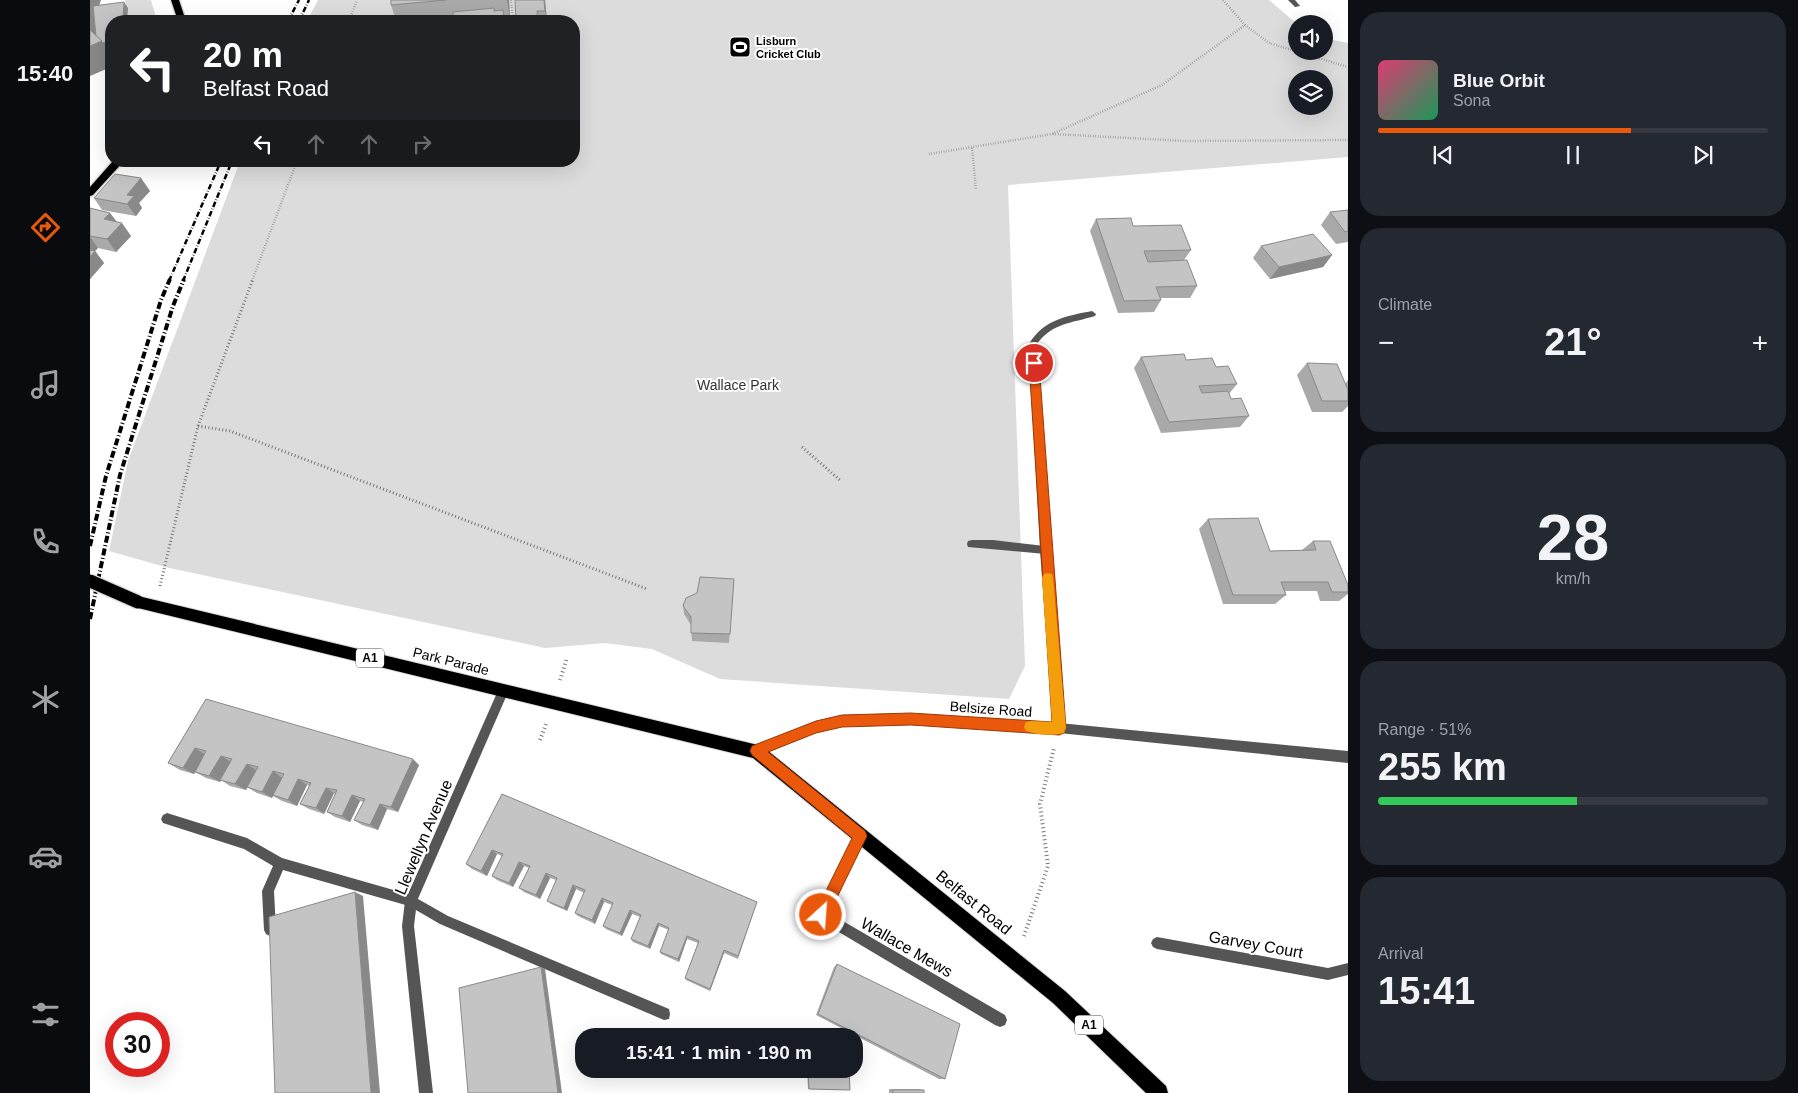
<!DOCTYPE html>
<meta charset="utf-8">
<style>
body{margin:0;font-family:Arial,sans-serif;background:#242831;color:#f1f3f6;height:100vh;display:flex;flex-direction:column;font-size:19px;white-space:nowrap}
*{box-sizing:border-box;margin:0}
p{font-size:16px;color:#9ea1a6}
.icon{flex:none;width:28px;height:28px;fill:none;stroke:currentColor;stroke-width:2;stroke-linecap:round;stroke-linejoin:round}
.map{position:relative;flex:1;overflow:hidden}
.details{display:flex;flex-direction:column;gap:12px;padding:12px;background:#0d0f14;width:450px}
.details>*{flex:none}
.top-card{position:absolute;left:15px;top:15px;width:475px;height:152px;border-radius:20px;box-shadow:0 5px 20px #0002;background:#202124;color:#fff;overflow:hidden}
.buttons{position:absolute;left:1198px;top:15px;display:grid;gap:10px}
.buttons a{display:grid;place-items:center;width:45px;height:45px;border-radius:50%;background:#171b24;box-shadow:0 5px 20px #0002;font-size:25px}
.speed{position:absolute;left:15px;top:1012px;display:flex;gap:10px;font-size:25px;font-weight:700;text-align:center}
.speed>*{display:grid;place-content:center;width:65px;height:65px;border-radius:50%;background:#171b24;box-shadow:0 5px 20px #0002;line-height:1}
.speed .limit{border:8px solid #d22;background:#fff;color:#111}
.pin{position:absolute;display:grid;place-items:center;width:42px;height:42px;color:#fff;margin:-21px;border:2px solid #fff;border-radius:50%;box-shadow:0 1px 5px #0007}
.me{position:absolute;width:55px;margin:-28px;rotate:26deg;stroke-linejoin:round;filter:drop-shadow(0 0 4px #0008)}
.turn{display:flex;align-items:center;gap:18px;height:105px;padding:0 15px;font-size:22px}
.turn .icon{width:65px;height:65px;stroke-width:2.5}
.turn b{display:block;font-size:35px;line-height:42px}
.lanes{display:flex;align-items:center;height:48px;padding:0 15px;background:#0003;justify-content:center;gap:25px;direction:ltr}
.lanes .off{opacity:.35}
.big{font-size:38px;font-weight:800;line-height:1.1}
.details .tile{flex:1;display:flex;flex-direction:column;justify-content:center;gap:8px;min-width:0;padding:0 18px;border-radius:20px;background:#242831}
.details .dial{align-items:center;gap:0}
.dial b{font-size:65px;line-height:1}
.song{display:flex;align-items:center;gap:15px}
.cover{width:60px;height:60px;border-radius:8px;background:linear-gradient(135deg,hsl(340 70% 55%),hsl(150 70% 35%))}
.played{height:5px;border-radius:2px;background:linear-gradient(90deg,#ea580c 65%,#363941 65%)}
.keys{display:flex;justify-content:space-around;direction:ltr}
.heat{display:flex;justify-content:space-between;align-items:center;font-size:28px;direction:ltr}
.charge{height:8px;border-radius:4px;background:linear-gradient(90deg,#34c759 51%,#363941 0)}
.trip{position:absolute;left:485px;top:1028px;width:288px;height:50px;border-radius:20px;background:#171b24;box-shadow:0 5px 20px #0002;font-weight:800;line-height:50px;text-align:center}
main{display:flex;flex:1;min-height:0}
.menu{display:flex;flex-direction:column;width:90px;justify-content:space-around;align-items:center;background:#090b0e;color:#9ea1a6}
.menu .icon{width:35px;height:35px}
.menu .current{color:#ea580c}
.menu b{font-size:22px;color:#f1f3f6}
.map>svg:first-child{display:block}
</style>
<main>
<nav class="menu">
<b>15:40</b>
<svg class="icon current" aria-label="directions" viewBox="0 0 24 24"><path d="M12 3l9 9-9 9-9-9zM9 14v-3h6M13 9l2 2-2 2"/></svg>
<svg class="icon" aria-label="music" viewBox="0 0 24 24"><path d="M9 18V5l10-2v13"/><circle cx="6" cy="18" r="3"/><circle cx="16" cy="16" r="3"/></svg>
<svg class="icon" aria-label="phone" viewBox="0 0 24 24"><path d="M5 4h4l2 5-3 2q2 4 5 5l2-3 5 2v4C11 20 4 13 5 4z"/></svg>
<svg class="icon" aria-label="climate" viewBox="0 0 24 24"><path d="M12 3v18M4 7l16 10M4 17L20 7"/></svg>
<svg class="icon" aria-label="car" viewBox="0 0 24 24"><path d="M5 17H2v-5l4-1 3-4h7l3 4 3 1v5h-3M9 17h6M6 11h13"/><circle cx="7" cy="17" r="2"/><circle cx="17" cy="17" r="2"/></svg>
<svg class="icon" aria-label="filters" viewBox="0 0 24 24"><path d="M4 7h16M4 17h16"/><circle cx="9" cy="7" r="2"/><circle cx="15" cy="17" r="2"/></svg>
</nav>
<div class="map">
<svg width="1258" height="1093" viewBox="0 0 1258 1093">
<rect width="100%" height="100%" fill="#fff"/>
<!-- green -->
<g fill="#dcdcdc" fill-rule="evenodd">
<path d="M35,0H61L67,21H38Z"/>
<path d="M228,0H1179L1207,24L1206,51H1234V38L1258,43V157L918,185L935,666L919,699L630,679L562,649L515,643L455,648L75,567L19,551L38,461L150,161H484V21H217ZM1206,79H1234V106H1206Z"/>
</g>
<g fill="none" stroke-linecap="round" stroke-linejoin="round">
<!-- primary casing -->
<g stroke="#dbdbdb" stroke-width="3">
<g id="primary">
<path d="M81,0H89L96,21H88Z"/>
<path d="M23,161H34L3,195L0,196V187Z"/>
</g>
</g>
<!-- trunk casing -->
<g stroke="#dbdbdb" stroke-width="2">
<path id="trunk" d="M48,596L672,746L975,991L1076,1086L1078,1093H1056L963,1003L663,758L48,608L43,607L41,602L43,597Z"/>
</g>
<!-- path-far2 -->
<g stroke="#777" stroke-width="2.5" stroke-dasharray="0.5 2" stroke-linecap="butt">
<path d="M421,0L423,21"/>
<path d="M259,21L267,0"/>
<path d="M1155,25L1179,43L1258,67"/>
<path d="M963,134L1095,141L1258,140"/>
<path d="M882,148L886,190"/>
<path d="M839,154L962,134L1072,85L1155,25L1133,0"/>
<path d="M162,281L207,161"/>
</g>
<!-- path-far1 -->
<g stroke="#777" stroke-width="3" stroke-dasharray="1 2.5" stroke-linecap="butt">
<path d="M108,426L140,431L557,589"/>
<path d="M712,447L751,481"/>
<path d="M70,586L108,426L163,279"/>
</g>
<!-- path -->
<g stroke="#777" stroke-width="4" stroke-dasharray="1 3" stroke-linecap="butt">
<path d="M470,680L477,658"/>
<path d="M450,740L456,724"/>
<path d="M934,936L958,866L950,804L964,748"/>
</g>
<!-- service -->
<g fill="#555" fill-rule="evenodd">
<path d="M882,540H903L955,546L959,547L960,550L959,553L955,554L878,547L877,544L878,541Z"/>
<path d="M77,813L157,838L192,858L321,895L358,916L579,1009L580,1014L579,1019L574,1020L350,924L319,906L193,870L184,891L186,930L184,934L180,936L176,934L174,930L172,891L183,866L154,849L73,823L71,819L73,815Z"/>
</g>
<!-- minor -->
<g fill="#555" fill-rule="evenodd">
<path d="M1198,0H1205L1210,6L1205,7Z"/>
<path d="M1002,311L1006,314L1005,316C982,323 962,323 947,344L960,550L975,728L973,732L969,733L965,732L963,728L950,550L939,344C953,320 976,316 1002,311Z"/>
<path d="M414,685L418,686L419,690L327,901L324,926L343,1093H329L312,926L315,901L410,686Z"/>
<path d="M771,830L775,832L777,836L739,913L915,1015L917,1020L915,1025L910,1027L905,1025L727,919L725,915L727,911L767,832Z"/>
<path d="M1067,937L1238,968L1258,963V975L1238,980L1067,949L1063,947L1061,943L1063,939Z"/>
</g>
<!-- tertiary -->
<path fill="#555" fill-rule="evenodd" d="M821,714L969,723L1258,751V763L969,733L821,724L753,726L726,732L667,757L663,755L661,751L663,747L726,722L753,716Z"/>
<!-- primary -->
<use href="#primary" fill="#000" fill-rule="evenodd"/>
<!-- trunk -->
<use href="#trunk" fill="#000" fill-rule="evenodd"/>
<!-- rail-far1 -->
<g stroke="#000" stroke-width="2.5" stroke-dasharray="5.5 2 0.5 2" stroke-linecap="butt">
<path d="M198,21L209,0"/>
<path d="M209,21L219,0"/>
<path d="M79,281L131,161"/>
<path d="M93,281L142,161"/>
</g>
<!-- rail -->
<g stroke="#000" stroke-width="4" stroke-dasharray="7 2.5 1 2.5" stroke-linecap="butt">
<path d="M0,546L16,476L71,300L80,279"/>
<path d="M0,619L30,475L83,306L94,279"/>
</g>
<!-- trunk-bridge casing -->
<g stroke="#dbdbdb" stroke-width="16" stroke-linecap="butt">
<path id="trunk-bridge" d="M0,581L48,602"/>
</g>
<!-- trunk-bridge -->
<use href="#trunk-bridge" stroke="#000" stroke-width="13"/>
</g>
<!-- wall -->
<g fill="#a9a9a9">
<path d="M301,0H419L420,19H414L415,21H306L301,5Z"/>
<path d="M455,0L457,21H426Z"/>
<path d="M60,191L49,203L52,208L46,216L12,210L4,198Z"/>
<path d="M0,208L20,213L27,222L41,236L26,252L8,248L5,251L14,263L0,279Z"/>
<path d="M1258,210V242L1246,244L1231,225L1240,212Z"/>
<path d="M1006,219L1043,226L1101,250L1094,260L1107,286L1100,298H1070L1071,300L1064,312L1028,313L1000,231Z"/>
<path d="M1171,246L1242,255L1233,267L1180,279L1163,258Z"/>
<path d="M1051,357L1096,360L1126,367L1147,384L1139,394L1141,399L1159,416L1150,427L1071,433L1044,368Z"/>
<path d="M1217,363L1255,384L1258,380V406L1252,412H1222L1207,375Z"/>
<path d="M1118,519L1180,551L1212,550L1223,541L1258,585V594L1249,601H1230L1227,591H1195L1196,595L1185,604H1133L1109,529Z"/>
<path d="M644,579L639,643L602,641L601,625L594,614L593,606Z"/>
<path d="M116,699L329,765L308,812L297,809L288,830L272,825L264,820L273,802L270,801L260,822L245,817L237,812L245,794L244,793L234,814L219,809L210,804L219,786L217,785L207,806L192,801L183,796L182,798L167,793L157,787L167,770L156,790L140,786L131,780L130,782L116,778L105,772L104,774L90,770L78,763Z"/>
<path d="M412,794L667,902L648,959L634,953L620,991L596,980L595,978L608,943L597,939L589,962L571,954L570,952L579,930L569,926L560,949L543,942L541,939L550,917L542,914L532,936L516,929L513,926L522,905L514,902L505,924L488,916L485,913L494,893L486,889L477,911L461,904L457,901L466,880L460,878L450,899L434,892L429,888L439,868L434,866L423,887L407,880L402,876L412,856L407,854L397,876L382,869L376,864Z"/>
<path d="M747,964L855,1079H849L726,1015L744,967Z"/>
<path d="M717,1069H759L760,1090L718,1089Z"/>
<path d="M799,1089H829L834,1090V1093H799Z"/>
</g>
<!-- shaded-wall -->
<g fill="#898989">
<path d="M0,0H11L7,12L12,41L21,40V48L17,49L21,56V67L0,76Z"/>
<path d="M417,0H419L420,19Z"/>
<path d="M454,0H455L457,21L455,11Z"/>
<path d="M34,2L38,8L37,21H34L33,18Z"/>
<path d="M51,178L60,191L49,203L52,208L46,216L37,204V195Z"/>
<path d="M20,213L29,225L14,219Z"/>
<path d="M32,223L41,236L26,252L17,239Z"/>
<path d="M0,237L8,248L5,251L14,263L0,279Z"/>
<path d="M1242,255L1233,267L1180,279L1189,267Z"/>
<path d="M105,748L116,755L104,774L93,768Z"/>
<path d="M131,756L141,762L130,782L119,776Z"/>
<path d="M323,759L329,765L308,812L301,807Z"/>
<path d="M157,764L166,770L156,790L145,784Z"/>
<path d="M183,771L192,778L182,798L172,792Z"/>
<path d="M208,779L217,785L207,806L198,800Z"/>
<path d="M236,788L244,793L234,814L226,808Z"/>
<path d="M262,795L270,801L260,822L252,816Z"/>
<path d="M290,804L297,809L288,830L280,825Z"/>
<path d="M402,850L407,854L397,876L391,871Z"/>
<path d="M429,862L434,866L423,887L419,883Z"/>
<path d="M456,873L460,878L450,899L446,895Z"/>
<path d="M483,885L486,889L477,911L474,908Z"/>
<path d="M265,892L273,896L290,1093H281Z"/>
<path d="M512,898L514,902L505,924L502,920Z"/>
<path d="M540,910L542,914L532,936L530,933Z"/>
<path d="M568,923L569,926L560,949L558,946Z"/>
<path d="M597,936V939L589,962L588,959Z"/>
<path d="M634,950V953L620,991V989Z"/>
<path d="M451,967L455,969L472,1093H468Z"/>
</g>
<!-- building -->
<g fill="#c4c4c4" stroke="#898989">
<path d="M301,0H356L301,5Z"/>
<path d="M425,0H454L455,11H447L448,21H426Z"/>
<path d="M34,2L33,18L34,21H21V40L13,43L6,36L3,6Z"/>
<path d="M404,8V11L413,10L414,21H363V12Z"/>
<path d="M0,30L12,41L0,46Z"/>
<path d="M25,174L51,178L37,195L44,196L37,204L4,198Z"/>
<path d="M0,208L20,213L14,219L32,223L17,239L0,236Z"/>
<path d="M1258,210V231L1255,232L1240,212Z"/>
<path d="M1041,218L1043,226L1091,225L1101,250L1054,251L1058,262L1097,260L1107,286L1066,287L1071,300L1034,301L1006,219Z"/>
<path d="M1223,234L1242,255L1189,267L1171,246Z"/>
<path d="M0,250L5,251L0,257Z"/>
<path d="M1094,354L1096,360L1122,358L1126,367L1138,366L1147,384L1109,386L1112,393L1138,391L1141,399L1151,398L1159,416L1079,422L1051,357Z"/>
<path d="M1217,363L1247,364L1258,390V401H1232Z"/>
<path d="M1168,518L1180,551L1226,550L1223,541H1240L1258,585V592H1242L1238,582H1191L1196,595H1143L1118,519Z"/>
<path d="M610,577L644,579L640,634L601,633V617L593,606L596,598L607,593Z"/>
<path d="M116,699L323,759L301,807L290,804L280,825L264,820L275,799L262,795L252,816L237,812L247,790L236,788L226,808L210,804L221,783L208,779L198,800L183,795L194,774L183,771L172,792L157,787L168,767L157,764L145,784L130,780L142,759L131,756L119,776L105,772L116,751L105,748L93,768L78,763Z"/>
<path d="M412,794L667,902L648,956L634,950L620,989L595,978L609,941L597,936L588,959L570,952L579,928L568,923L558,946L541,939L551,915L540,910L530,933L513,926L523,903L512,898L502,920L485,913L495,890L483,885L474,908L457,901L467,878L456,873L446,895L429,888L440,866L429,862L419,883L402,876L413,854L402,850L391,871L376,864Z"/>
<path d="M265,892L281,1093H185L179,917Z"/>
<path d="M747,964L870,1024L855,1079L728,1014Z"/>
<path d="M451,967L468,1093H378L369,988Z"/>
<path d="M718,1069H759L760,1090L719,1089Z"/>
<rect x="803" y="1090" width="31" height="3"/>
</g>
<!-- route -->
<path fill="#ea580c" stroke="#983908" d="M944,359L949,363L976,728L974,733L969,735L821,725L752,727L726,733L678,752L775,831L777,836L736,920L731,922L726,920L724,915L762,838L662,755L660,751L662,746L726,721L752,715L821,713L962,722L939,363Z"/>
<!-- slow -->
<path fill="#f59e0b" d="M958,573L962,574L963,578L976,728L974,733C964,736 946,735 936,731L934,727L936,722L941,721L962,722L952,578L954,574Z"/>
<!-- icons -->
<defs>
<g id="stadium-square" transform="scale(1.125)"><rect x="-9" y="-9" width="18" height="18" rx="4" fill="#000" stroke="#fff"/><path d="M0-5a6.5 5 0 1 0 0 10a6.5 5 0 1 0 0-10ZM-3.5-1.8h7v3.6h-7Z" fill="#fff"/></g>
</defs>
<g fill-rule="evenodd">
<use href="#stadium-square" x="650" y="47"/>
</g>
<g text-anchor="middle" stroke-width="4" stroke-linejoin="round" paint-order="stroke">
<!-- far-poi labels -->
<g font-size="11" font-weight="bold" fill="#000" stroke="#fff" text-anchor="start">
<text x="666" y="45">Lisburn<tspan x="666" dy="13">Cricket Club</tspan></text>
</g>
<!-- shield labels -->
<g fill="#fff" stroke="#4c4c4c" stroke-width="1">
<rect x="266" y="648.5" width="28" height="19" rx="4"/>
<rect x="985" y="1015.5" width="28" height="19" rx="4"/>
</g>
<g font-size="12" font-weight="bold" fill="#000">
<text x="280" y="662">A1</text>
<text x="999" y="1029">A1</text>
</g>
<!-- park labels -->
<g font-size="14" fill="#333" stroke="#fff">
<text x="648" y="390">Wallace Park</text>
</g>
<!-- street labels -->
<g font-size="14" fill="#000" stroke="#fff">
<text transform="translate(361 661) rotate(14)" y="5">Park Parade</text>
<text transform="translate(901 709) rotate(4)" y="5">Belsize Road</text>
</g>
<!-- near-street labels -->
<g font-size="16" fill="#000" stroke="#fff">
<text transform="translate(333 837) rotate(-67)" y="6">Llewellyn Avenue</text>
<text transform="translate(884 902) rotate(39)" y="6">Belfast Road</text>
<text transform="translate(1166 944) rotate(10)" y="6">Garvey Court</text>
<text transform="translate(817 947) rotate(30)" y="6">Wallace Mews</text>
</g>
</g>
</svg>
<div class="buttons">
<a><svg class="icon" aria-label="sound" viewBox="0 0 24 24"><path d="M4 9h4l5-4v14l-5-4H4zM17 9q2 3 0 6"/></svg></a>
<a><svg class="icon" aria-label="layers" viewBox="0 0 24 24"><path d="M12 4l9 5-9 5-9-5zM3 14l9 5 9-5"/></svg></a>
</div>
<div class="speed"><div class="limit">30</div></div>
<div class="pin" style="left:944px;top:363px;background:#d93025"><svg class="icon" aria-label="arrive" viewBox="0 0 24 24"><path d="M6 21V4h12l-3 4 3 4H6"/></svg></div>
<svg class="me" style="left:731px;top:915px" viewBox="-20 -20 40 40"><circle r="17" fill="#ea580c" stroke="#fff" stroke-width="3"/><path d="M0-11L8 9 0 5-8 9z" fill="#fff"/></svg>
<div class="trip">15:41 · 1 min · 190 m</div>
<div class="top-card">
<div class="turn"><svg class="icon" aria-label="left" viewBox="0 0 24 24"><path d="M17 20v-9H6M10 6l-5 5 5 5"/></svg><div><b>20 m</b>Belfast Road</div></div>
<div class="lanes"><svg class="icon" aria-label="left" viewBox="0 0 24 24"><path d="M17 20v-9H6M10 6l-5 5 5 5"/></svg><svg class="icon off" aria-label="ahead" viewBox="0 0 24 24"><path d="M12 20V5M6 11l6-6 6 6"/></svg><svg class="icon off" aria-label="ahead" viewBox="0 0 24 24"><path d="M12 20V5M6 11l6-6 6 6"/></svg><svg class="icon off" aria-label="right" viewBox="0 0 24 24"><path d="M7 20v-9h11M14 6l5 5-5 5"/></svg></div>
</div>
</div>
<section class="details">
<div class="tile">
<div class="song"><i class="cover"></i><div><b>Blue Orbit</b><p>Sona</p></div></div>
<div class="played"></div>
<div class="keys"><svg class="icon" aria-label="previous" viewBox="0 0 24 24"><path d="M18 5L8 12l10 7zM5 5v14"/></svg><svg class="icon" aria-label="pause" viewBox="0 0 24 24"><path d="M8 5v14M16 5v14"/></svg><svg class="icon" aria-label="next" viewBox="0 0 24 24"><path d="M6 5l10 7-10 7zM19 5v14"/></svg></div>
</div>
<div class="tile"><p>Climate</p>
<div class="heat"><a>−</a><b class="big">21°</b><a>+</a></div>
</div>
<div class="tile dial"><b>28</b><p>km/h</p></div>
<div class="tile"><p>Range · 51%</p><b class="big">255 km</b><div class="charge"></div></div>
<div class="tile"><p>Arrival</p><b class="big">15:41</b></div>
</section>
</main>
